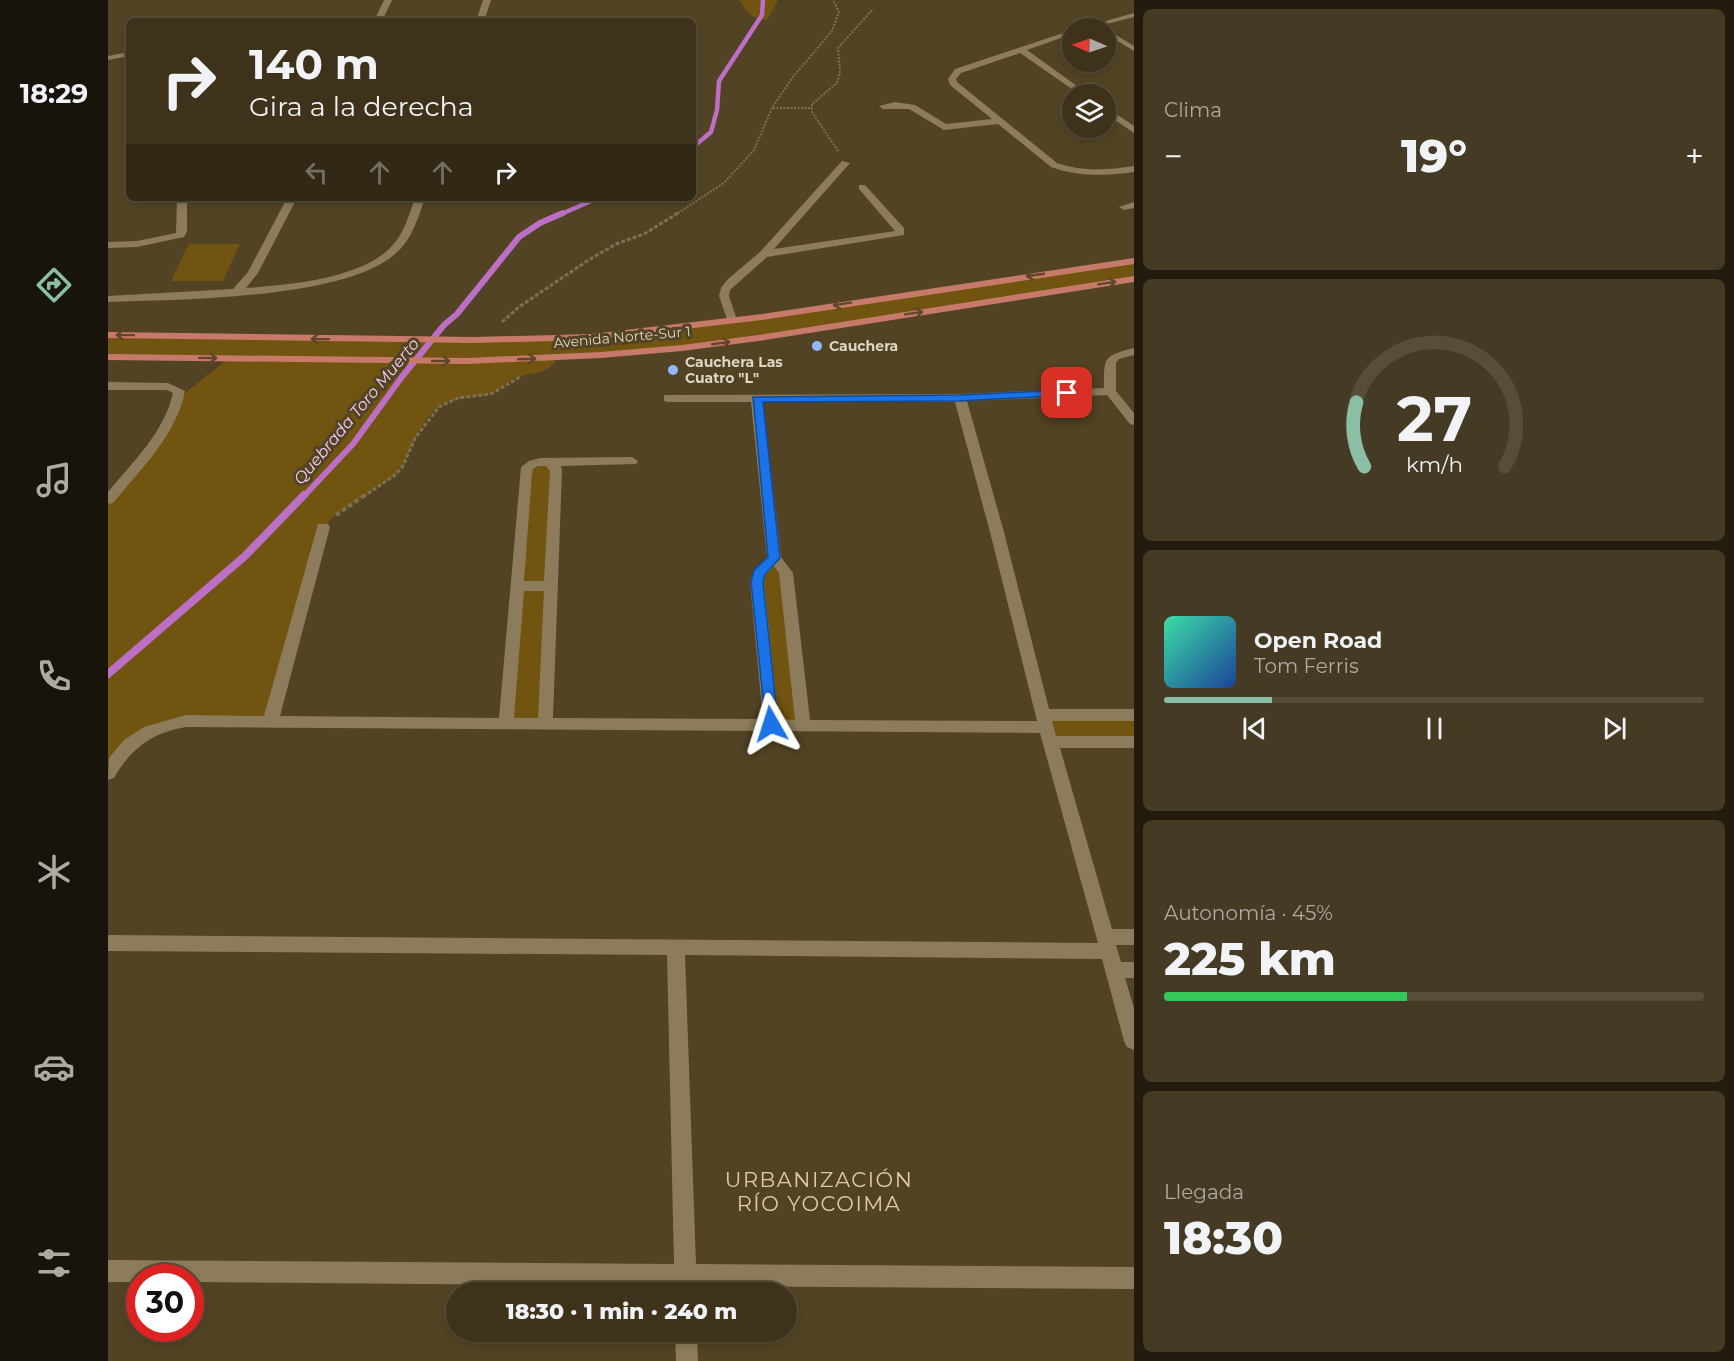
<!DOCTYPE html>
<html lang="es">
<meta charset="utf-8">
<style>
body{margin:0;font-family:Montserrat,sans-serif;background:#453a24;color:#f1f3f6;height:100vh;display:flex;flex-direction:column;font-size:22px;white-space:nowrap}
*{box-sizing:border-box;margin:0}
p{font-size:20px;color:#adaaa3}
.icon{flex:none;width:33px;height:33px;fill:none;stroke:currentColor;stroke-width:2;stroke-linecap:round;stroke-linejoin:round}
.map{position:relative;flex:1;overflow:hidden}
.panel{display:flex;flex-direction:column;gap:9px;padding:9px;background:#221c0f;width:600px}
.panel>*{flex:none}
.hud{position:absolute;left:18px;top:18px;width:570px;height:183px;border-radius:9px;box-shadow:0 3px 9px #0003,0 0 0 2px #574d3a;background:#3e321b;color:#f1f3f6;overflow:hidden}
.needle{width:39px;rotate:272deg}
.controls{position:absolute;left:954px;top:18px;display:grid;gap:12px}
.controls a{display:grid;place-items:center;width:54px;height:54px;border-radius:50%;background:#3e321b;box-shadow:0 3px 9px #0003,0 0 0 2px #574d3a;font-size:30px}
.speed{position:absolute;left:18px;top:1264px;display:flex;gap:12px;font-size:30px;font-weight:700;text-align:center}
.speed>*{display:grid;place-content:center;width:78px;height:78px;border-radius:50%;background:#3e321b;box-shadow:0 3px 9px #0003,0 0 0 2px #574d3a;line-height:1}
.speed .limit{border:9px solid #d22;background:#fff;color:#111}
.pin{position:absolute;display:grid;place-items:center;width:51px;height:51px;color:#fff;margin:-26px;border-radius:12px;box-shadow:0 3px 9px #0006}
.me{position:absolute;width:66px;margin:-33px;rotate:354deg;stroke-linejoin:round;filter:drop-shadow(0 0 4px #0008)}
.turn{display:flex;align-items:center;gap:21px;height:126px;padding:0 24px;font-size:27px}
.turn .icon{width:78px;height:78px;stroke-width:2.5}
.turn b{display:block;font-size:42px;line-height:51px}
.lanes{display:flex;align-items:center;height:57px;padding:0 24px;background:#0003;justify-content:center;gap:30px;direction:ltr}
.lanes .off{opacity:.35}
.big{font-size:45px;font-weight:800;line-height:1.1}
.panel .widget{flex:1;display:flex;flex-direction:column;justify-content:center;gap:9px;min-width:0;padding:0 21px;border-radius:9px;background:#453a24}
.panel .dial{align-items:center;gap:0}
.dial svg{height:156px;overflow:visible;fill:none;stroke:#574d3a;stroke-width:7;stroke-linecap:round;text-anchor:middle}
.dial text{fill:#f1f3f6;stroke:none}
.song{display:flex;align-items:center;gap:18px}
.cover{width:72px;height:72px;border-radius:9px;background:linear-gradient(135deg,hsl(160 70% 55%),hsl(220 70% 35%))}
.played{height:6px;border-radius:3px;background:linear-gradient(90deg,#8abfa5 20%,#574d3a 20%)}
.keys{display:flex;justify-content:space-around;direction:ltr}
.heat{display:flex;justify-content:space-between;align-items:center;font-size:33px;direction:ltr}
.charge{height:9px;border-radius:4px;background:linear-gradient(90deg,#34c759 45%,#574d3a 0)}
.trip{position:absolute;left:338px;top:1282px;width:351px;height:60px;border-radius:30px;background:#3e321b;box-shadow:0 3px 9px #0003,0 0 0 2px #574d3a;font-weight:800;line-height:60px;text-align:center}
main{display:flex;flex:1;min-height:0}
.menu{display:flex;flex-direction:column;width:108px;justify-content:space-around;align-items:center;background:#19140b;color:#adaaa3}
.menu .icon{width:42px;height:42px}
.menu .current{color:#8abfa5}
.menu b{font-size:27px;color:#f1f3f6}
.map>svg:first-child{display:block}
</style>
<main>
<nav class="menu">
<b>18:29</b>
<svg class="icon current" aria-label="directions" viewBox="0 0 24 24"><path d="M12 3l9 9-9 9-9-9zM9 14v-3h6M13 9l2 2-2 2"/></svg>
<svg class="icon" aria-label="music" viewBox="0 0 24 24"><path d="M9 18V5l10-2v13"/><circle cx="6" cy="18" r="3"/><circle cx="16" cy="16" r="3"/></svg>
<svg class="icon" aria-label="phone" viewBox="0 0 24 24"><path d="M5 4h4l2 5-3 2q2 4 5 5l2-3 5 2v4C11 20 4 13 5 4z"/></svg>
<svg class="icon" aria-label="climate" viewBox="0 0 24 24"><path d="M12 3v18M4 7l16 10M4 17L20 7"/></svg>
<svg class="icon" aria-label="car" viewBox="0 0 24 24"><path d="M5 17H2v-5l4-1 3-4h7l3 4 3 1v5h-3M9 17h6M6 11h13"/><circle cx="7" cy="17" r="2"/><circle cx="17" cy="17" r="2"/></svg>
<svg class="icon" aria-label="filters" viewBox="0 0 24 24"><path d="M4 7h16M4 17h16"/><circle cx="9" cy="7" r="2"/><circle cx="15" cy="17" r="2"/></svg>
</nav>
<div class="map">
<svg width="1026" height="1361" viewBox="0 0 1026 1361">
<rect width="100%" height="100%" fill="#524324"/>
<!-- green -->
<g fill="#71540f">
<path d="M631,0H670L659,20C643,18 640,14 631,0Z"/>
<path d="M81,244H132L115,281H63Z"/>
<path d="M1026,261V279L657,337L448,358C444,374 421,373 409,377C399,381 391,391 381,394C365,399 347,396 332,406C309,422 304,454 287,475L225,517L215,527L162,723L59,724L5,764L0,774V500L18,477L71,398L121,358L0,357V335L366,340L527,333Z"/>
<path d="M425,463L446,465L437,723H398Z"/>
<path d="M673,565L695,725L663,724L649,582L657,566Z"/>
<path d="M935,715H1026V742H942Z"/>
</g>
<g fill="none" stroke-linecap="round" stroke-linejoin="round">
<!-- stream-far2 -->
<g stroke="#bc6fc5" stroke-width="4.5">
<path d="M585,147L603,132L609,110L611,81L654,15L655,0"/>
<path d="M451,215L490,198"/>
</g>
<!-- stream-far1 -->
<path stroke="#bc6fc5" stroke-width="6" d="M195,497L245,444L293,378L336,325L349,314L411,237L432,223L455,213"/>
<!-- stream -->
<path stroke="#bc6fc5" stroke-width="8" d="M0,674L137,556L196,495"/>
<!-- path-far2 -->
<g stroke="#7e7055" stroke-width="2" stroke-dasharray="2 1.5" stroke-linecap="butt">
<path d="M665,108H704"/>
<path d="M730,151L704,112V104L729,83L732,72L730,48L765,9"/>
<path d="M567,215L616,183L646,150L664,108L685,77L724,31L731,12L725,0"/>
</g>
<!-- path-far1 -->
<g stroke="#7e7055" stroke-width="3" stroke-dasharray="4 2" stroke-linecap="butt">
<path d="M394,322L411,307L479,261L508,244L536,234L570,213"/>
<path d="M255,497L287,475L295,466L307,438L331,407L350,398L383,394L412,377"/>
</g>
<!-- path -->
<path stroke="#7e7055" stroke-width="4" stroke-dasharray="4.5 3" stroke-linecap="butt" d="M228,515L257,495"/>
<!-- minor -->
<g fill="#8d7c5b" fill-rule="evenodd">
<path d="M276,0H284L274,21H266Z"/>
<path d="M375,0H383L376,21H368Z"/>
<path d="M1026,13V17L983,28H972Z"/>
<path d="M998,29L1026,46V51L998,34Z"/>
<path d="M964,30V34L919,50L980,94H971L912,53L853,73L848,79L849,82L949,163C975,172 999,170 1026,166V172C997,176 971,177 943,167L890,124L836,130L801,109H775L771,106L787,102L807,105L838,124L884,119L842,85L840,79L847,69Z"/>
<path d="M21,52V56L0,60V56Z"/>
<path d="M998,107L1026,126V133L998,114Z"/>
<path d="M734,161L742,163L666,249L787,231L751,189V185H757L796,228V235L659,257L622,290L621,296L629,320L628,322H620L611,296L613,288L620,279L652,252Z"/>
<path d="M69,198H79V231L76,237L29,247L0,248V242L29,241L68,233Z"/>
<path d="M179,198H189L150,273L138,288C179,285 253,279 283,247C296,234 301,215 307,198H317C310,218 304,240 287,254C237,299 68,300 0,302V296L125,289L140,272Z"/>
<path d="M1026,202V208L1016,210L1011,207Z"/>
<path d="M1026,348V355L1011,359L1008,363V391L1026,413V425L1022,424L999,395L859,401L896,532L941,709H1026V721H944L948,736H1026V748H952L1004,929H1026V945H1008L1013,962H1026V978H1017L1026,1008V1050L1019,1047L1016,1041L994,959L577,955L588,1264L1026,1267V1289L589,1286V1293H567V1286L82,1282V1278H32V1282H0V1260L566,1264L559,955L0,951V935L990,943L932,733L78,727C45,732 22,749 6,778L0,780L1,758L16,740L36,727L78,715L156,716L210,524H220L222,527L172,716L391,718L413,467L421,461L432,458L524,457L530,461L528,464L453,466L454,471L445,718L655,719L642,582L646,570L659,557L643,402H560L556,401V395L852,394L996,388C996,357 995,356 1026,348ZM655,402H847L882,532L929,721L702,720L685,573L673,557ZM430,466H438L442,471L436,581H416L424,474L425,469ZM666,566L671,573L687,720L670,719L656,582L658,574ZM416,591H436L430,718H406Z"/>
<path d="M0,382L60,383L77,391C69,434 32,470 5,503L0,504V492C24,463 57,431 65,393L59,390H0Z"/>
<path d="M567,1332H589L590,1361H568Z"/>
</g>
<!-- major -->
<g fill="#c77a6a" fill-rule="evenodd">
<path d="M1026,258V264L654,320L483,340L366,343L0,338V332L366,337L483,334L654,314Z"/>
<path d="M1026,276V282L657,340L574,351L493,358L360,364L0,360V354L360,358L493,352L574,345L657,334Z"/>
</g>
</g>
<!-- one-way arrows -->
<defs><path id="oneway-shaft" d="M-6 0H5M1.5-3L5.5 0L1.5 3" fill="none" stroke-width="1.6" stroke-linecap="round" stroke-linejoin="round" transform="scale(1.5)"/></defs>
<g stroke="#5e482b">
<use href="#oneway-shaft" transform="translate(927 275) rotate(172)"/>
<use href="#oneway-shaft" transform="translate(999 283) rotate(-9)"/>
<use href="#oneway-shaft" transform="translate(734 304) rotate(171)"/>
<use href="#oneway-shaft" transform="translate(806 313) rotate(-9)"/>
<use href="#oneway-shaft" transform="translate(17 335) rotate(-179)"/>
<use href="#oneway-shaft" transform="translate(212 339) rotate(-179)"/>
<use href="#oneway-shaft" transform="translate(613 343) rotate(-8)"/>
<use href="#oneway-shaft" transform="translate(100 358) rotate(1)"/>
<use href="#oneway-shaft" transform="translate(419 359) rotate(-2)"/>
<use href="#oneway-shaft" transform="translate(333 361)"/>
</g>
<!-- route -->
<path fill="#1a73e8" stroke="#114b97" stroke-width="1.5" d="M959,390L963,391V395L852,401L655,402L672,558L657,574L655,582L670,724L663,729L658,728L643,582L646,570L660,557L645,397L852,395Z"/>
<!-- markers -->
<g fill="#93b7fd" stroke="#524324" stroke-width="2">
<circle cx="709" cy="346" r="6"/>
<circle cx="565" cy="370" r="6"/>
</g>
<g text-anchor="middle" stroke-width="6" stroke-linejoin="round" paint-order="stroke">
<!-- far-street labels -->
<g font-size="14" fill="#ded5c3" stroke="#524324">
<text transform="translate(514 337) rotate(-5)" y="5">Avenida Norte-Sur 1</text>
</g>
<!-- far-poi labels -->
<g font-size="14" font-weight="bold" fill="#ded5c3" stroke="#524324" text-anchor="start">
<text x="721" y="351">Cauchera</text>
<text x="577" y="367">Cauchera Las<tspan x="577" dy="16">Cuatro "L"</tspan></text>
</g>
<!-- water labels -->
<g font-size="16" font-style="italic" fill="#f6cffa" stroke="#524324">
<text transform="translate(248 411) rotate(-50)" y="6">Quebrada Toro Muerto</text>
</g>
<!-- near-quarter labels -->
<g font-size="21" letter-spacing="1.5" fill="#ddcba8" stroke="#524324">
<text x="711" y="1187">URBANIZACIÓN<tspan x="711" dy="24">RÍO YOCOIMA</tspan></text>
</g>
</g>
</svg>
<div class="controls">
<a><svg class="needle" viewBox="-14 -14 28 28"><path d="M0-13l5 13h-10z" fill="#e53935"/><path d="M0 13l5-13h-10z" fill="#adaaa3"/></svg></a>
<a><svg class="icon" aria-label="layers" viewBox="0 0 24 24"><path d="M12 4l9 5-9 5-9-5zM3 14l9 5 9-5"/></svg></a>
</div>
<div class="speed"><div class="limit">30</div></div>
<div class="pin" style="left:959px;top:393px;background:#d93025"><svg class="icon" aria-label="arrive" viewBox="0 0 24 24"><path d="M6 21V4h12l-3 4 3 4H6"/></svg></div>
<svg class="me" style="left:663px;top:724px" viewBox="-20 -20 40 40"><path d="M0-17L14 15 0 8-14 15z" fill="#1a73e8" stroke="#fff" stroke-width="4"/></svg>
<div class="trip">18:30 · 1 min · 240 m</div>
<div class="hud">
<div class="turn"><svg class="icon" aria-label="right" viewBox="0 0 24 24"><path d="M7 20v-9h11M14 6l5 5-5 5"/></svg><div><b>140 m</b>Gira a la derecha</div></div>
<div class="lanes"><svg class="icon off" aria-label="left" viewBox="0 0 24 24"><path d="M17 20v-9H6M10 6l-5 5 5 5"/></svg><svg class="icon off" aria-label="ahead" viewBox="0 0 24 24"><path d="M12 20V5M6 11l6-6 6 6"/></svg><svg class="icon off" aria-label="ahead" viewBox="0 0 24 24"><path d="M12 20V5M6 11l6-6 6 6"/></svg><svg class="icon" aria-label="right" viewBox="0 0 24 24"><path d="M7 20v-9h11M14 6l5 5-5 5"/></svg></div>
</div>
</div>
<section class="panel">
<div class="widget"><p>Clima</p>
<div class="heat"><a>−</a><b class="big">19°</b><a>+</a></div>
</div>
<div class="widget dial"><svg viewBox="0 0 100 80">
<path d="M14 69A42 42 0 1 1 86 69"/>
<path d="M14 69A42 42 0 0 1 10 36" stroke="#8abfa5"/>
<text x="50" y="56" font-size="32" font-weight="700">27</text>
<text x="50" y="72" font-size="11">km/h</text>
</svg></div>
<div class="widget">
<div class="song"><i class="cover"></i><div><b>Open Road</b><p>Tom Ferris</p></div></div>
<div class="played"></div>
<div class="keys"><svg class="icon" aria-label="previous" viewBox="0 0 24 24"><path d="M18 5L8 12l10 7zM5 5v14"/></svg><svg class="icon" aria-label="pause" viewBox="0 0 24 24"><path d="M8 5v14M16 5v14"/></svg><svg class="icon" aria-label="next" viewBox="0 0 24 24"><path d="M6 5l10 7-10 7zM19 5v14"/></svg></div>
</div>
<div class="widget"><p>Autonomía · 45%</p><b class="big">225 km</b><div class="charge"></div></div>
<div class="widget"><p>Llegada</p><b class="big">18:30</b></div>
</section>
</main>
